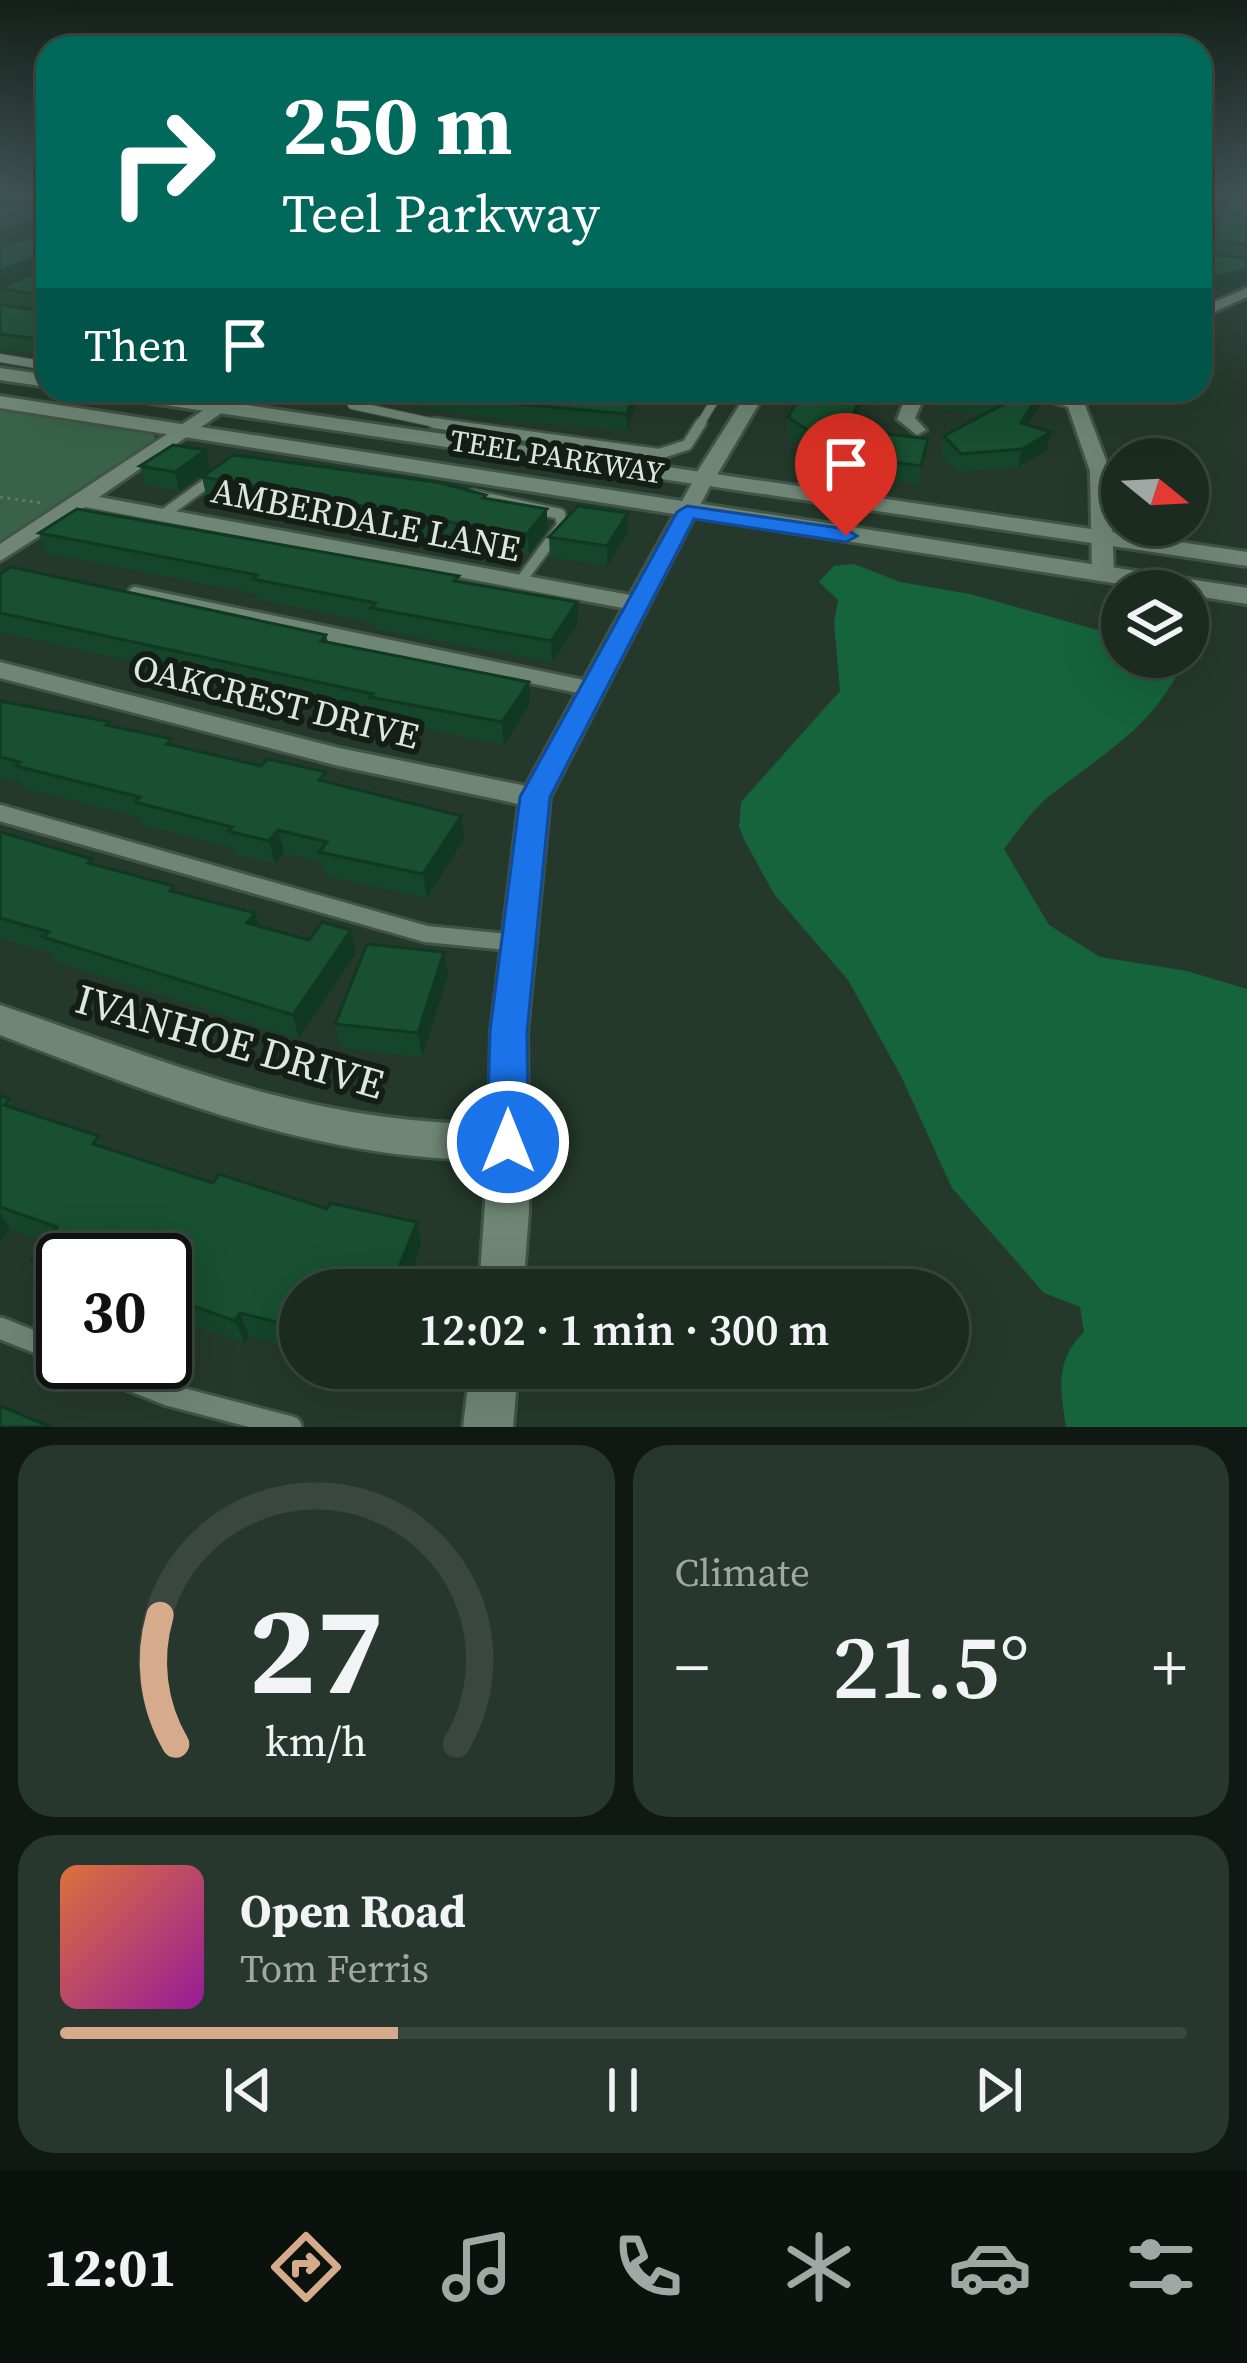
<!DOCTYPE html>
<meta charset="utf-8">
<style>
body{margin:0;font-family:"Source Serif 4",serif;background:#28372d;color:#f1f3f6;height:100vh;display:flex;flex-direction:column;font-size:45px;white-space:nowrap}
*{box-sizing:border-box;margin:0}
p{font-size:39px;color:#a0a7a5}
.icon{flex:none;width:66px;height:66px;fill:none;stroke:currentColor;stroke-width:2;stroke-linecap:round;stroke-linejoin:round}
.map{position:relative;height:1427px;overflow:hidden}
.side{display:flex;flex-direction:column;gap:18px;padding:18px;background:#0f1812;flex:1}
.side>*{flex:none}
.banner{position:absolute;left:36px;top:36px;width:1176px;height:366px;border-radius:36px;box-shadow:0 12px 48px #0002,0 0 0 3px #39473e;background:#00695c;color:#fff;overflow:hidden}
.needle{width:78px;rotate:108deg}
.buttons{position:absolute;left:1101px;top:438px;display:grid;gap:24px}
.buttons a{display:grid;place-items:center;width:108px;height:108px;border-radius:50%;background:#1b2b20;box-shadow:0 12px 48px #0002,0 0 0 3px #39473e;font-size:60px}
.speed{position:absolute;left:36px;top:1233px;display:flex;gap:24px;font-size:60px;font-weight:700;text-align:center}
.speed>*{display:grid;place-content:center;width:156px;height:156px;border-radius:50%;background:#1b2b20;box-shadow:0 12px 48px #0002,0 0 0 3px #39473e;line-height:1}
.speed .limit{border:6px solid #111;border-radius:18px;background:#fff;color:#111}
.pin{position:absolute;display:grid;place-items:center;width:102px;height:102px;color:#fff;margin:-123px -51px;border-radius:50% 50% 50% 0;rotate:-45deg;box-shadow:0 0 12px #0007}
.pin .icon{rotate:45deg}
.me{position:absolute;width:132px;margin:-66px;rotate:0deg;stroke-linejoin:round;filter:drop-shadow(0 0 9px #0008)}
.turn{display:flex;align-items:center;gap:42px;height:252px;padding:0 48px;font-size:54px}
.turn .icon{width:156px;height:156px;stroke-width:2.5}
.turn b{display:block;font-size:84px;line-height:102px}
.then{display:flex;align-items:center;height:114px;padding:0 48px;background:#0003;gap:24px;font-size:45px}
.big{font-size:90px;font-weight:600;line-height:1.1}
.side .card{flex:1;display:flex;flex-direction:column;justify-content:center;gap:18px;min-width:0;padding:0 42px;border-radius:36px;background:#28372d}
.side .dial{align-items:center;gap:0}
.dial svg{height:312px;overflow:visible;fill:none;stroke:#39473e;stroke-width:7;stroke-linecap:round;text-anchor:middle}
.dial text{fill:#f1f3f6;stroke:none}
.song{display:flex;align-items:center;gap:36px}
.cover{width:144px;height:144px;border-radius:18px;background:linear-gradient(135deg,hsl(20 70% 55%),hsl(300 70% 35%))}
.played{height:12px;border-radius:6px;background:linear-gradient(90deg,#d6ab8b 30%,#39473e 30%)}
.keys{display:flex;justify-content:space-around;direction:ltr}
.heat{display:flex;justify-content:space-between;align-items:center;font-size:66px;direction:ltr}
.side .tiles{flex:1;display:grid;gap:18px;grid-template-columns:1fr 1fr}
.card:last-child{grid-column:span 2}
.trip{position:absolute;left:279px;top:1269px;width:690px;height:120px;border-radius:60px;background:#1b2b20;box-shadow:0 12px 48px #0002,0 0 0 3px #39473e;font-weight:600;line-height:120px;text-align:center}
.tab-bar{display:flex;height:192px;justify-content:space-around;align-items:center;background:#0b110d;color:#a0a7a5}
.tab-bar .icon{width:84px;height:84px}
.tab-bar .active{color:#d6ab8b}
.tab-bar b{font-size:54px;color:#f1f3f6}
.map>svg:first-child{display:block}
</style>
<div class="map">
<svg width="1247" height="1427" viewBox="0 0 1247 1427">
<rect width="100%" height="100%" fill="#24392b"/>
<!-- green -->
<path fill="#396248" d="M0,406L147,432L155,436L154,443L0,549Z"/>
<!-- water -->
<path fill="#15643b" d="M854,564L900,582L970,594L1122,637V657H1185C1158,725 1102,754 1047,798C1031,812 1017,832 1004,849L1049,925L1100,957L1187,971L1247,989V1427H1066C1060,1389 1055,1360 1084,1332L1080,1307L1044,1293L952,1188L901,1076L848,980L774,894L745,841L739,827L741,802L840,691L834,622L838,600L819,582L834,566Z"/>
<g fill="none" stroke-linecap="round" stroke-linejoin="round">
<!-- service-far4 casing -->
<g stroke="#415448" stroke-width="10">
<g id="service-far4">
<path d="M0,358L48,366"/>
<path d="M356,390L349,396L352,405L449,426"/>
<path d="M699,426L721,390"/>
</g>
</g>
<!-- service-far3 casing -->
<g stroke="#415448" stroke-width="15">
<g id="service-far3">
<path d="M434,423L659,454L687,445L701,423"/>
<path d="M473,495L560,514L562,525L520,582"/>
<path d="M164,514L218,475"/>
</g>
</g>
<!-- service-far2 casing -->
<g stroke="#415448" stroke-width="20">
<path id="service-far2" d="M135,594L593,689"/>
</g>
<!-- service-far1 casing -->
<g stroke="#415448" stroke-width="22">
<path id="service-far1" d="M0,813L426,934L517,943"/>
</g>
<!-- service casing -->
<g stroke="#415448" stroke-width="27">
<g id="service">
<path d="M0,1328L63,1353"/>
<path d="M85,1362L168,1395L291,1427"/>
</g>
</g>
<!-- minor casing -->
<g stroke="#415448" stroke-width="6">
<g id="minor">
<path d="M1247,288V297L1200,318V308Z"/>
<path d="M234,390H255L99,497L630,595L696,476H710L713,480L550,797L527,1032L529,1211L523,1290H479L488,1160C313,1159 161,1097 0,1035V1005C169,1062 305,1123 489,1124L491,1032L519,804L339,766L0,678V662L339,748L526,786L623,608L85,507L0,561V544Z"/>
<path d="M909,390H927L915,418L926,430L917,435L897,419Z"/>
<path d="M1015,390H1044L1073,398L1084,390H1104L1085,405L1110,471L1114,574L1111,579H1095L1092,574L1090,471L1068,407Z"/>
<path d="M470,1368H518L513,1427H463Z"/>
</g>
</g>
<!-- tertiary casing -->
<g stroke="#415448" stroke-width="6">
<path id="tertiary" d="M749,390H767L711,485H695L692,480Z"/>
</g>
<!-- secondary casing -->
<g stroke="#415448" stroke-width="6">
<g id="secondary">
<path d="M0,368L48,375V387L0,380Z"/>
<path d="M95,390H143L1247,552V566L104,396Z"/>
<path d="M0,396L1247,588V604L0,408Z"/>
</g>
</g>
<!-- path -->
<path stroke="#627468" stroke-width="3" stroke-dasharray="3 4.5" stroke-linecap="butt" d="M0,497L42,503"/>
<!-- service-far4 -->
<use href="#service-far4" stroke="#6f8676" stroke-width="8"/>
<!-- service-far3 -->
<use href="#service-far3" stroke="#6f8676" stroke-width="10"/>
<!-- service-far2 -->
<use href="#service-far2" stroke="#6f8676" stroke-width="14"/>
<!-- service-far1 -->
<use href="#service-far1" stroke="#6f8676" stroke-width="16"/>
<!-- service -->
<use href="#service" stroke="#6f8676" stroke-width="21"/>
<!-- minor -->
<use href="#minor" fill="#6f8676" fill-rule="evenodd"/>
<!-- tertiary -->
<use href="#tertiary" fill="#6f8676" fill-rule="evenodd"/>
<!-- secondary -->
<use href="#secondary" fill="#6f8676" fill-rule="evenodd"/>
</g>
<!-- wall -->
<g fill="#15452a" fill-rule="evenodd">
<path d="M0,194H48V356L0,349V305L46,311L4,303L0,288L45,269L0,287V247L46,231L0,246L47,208L0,203Z"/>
<path d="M1200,194H1247V279L1238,285L1200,294ZM1201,218H1206L1215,254H1209Z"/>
<path d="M304,390H347L341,395Z"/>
<path d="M359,390H602L634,410L627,431L497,419L360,397Z"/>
<path d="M634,390H691L683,401L634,395Z"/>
<path d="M802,390H866L856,418L865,447L813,453L786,435L788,417Z"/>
<path d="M938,390H1044L1041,403L1027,425L1047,450L1018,467L958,472L941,454L944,436L984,414L935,408Z"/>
<path d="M928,439L918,484L868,478L871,459Z"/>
<path d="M206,450L210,468L179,491L145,485L140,466Z"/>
<path d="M202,477L486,495V499L547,528L529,554H517L206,495Z"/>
<path d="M628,513V533L607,566L550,557L549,537Z"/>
<path d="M39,533L459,582L578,623L552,662L374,629L373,623L257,599L256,594L46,553Z"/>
<path d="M0,574L326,635L328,642L530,704L504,745L373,719V715L0,632Z"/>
<path d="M0,701L110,722L111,726L174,746L261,766L326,772L328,783L461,816L464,839L427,898L325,876L322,863L284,853L275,864L235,854L233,848L143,825L141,818L25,789L22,783L0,777Z"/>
<path d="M0,832L176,892L255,913L259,926L356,953L299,1039L54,961L51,953L0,939Z"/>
<path d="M448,976L422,1057L341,1048L335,1024Z"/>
<path d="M0,1096L10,1099L15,1109L99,1136L104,1147L213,1183L421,1246L300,1290V1348L249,1336L245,1344L165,1314V1260H63V1290L45,1284L31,1261L46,1242L10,1229L0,1241Z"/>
</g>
<!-- shaded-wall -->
<g fill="#113822">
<path d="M47,216L48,230L0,246V232Z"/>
<path d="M41,255L45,269L0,287V271Z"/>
<path d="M1247,268V279L1238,285L1200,294V281Z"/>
<path d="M863,390H866L865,396L851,431L868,429L865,447L813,453L815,435L853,415Z"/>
<path d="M1042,390H1044L1041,403L1017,440L1021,423Z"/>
<path d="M634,393V410L627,431V414Z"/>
<path d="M1051,432L1047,450L1018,467L1022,449Z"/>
<path d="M206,450L210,468L179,491L175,472Z"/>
<path d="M547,509V528L529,554L527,534Z"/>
<path d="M628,513V533L607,566V546Z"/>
<path d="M577,602L578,623L552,662L551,641Z"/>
<path d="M529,682L530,704L504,745L502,722Z"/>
<path d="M461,816L464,839L427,898L423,874Z"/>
<path d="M278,830L284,853L275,864L269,841Z"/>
<path d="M255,913L262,937L247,923Z"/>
<path d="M351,930L356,953L299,1039L293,1015Z"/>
<path d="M444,952L448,976L422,1057L418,1033Z"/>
<path d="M0,1213L10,1229L0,1241Z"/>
<path d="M417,1222L421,1246L405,1290H390Z"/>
<path d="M240,1313L249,1336L245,1344L235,1321Z"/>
</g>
<!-- building -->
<g fill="#185031" stroke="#113822" stroke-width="3">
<path d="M1200,194H1247V245L1219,241L1210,205H1200Z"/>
<path d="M0,205L44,210L48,207V257L41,255L0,271V247L46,232L47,216L0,232Z"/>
<path d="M1200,215L1209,254L1247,258V268L1243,271L1200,281Z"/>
<path d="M48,267V340L0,334V305L46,311L44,296L0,288Z"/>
<path d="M419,390H602L634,393L627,414L496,402Z"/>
<path d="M802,390H863L853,415L868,429L815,435L788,417Z"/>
<path d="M938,390H1042L1021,423L1051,432L1022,449L961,454L944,436L1011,400Z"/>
<path d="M880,433L928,439L921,466L871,459Z"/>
<path d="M173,445L206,450L175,472L140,466Z"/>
<path d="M233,455L436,482L486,495L483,498L547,509L527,534H516L202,477Z"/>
<path d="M578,506L628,513L607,546L549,537Z"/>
<path d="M77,509L459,576L454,581L577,602L551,641L371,608L376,603L253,579L257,575L39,533Z"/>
<path d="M11,567L326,635L321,641L529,682L502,722L370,697L373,694L0,613V574Z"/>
<path d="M0,701L110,722L106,725L172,739L167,744L261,766L267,759L326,772L319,780L461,816L423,874L319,852L327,842L278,830L269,841L228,831L232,827L135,802L140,797L16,766L20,762L0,757Z"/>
<path d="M0,832L92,859L88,863L174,886L170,891L255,913L247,923L309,940L322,922L351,930L293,1015L43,937L49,932L0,918Z"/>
<path d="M367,944L444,952L418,1033L335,1024Z"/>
<path d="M0,1096L10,1099L4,1105L99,1136L93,1144L213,1183L219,1174L327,1209L330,1203L417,1222L390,1290H300V1328L240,1313L235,1321L165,1296V1260H63V1272L31,1261L57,1227L0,1207Z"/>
<path d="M0,1406L51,1427H0Z"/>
</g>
<!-- sky -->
<linearGradient id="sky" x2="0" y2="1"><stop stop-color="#141f18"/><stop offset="0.49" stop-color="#3f5455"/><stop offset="1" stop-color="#3f5455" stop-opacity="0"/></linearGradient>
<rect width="1247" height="394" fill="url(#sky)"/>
<!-- route -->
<path fill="#1a73e8" stroke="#114b97" stroke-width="3" d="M687,506L846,529L857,536L846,542L694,519L550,797L527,1032L528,1142L522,1155L508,1160L493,1155L487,1142L490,1032L520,797L677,512Z"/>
<g text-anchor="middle" stroke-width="12" stroke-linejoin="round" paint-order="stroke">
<!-- far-street labels -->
<g font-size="30" fill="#dbe8df" stroke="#141e17">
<text transform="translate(557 457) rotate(9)" y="10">TEEL PARKWAY</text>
</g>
<!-- street labels -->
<g font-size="36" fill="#dbe8df" stroke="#141e17">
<text transform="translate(366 519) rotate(11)" y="13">AMBERDALE LANE</text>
<text transform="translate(276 701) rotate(14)" y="13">OAKCREST DRIVE</text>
</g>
<!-- near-street labels -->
<g font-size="42" fill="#dbe8df" stroke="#141e17">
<text transform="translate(230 1041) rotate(16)" y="15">IVANHOE DRIVE</text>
</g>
</g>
</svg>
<div class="buttons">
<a><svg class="needle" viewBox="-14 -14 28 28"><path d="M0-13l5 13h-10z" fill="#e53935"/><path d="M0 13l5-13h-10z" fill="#a0a7a5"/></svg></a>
<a><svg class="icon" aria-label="layers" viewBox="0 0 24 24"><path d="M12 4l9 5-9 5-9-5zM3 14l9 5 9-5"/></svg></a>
</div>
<div class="speed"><div class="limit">30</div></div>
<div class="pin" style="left:846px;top:536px;background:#d93025"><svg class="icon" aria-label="arrive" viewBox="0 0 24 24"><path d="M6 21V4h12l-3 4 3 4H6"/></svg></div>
<svg class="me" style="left:508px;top:1142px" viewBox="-20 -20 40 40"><circle r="17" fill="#1a73e8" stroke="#fff" stroke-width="3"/><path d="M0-11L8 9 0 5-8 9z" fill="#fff"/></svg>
<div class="trip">12:02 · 1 min · 300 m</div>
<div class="banner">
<div class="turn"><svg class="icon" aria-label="right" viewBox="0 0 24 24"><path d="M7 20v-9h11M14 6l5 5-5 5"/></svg><div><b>250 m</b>Teel Parkway</div></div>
<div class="then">Then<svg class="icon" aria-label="arrive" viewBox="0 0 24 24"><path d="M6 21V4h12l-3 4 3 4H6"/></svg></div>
</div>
</div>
<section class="side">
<div class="tiles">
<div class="card dial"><svg viewBox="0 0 100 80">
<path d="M14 69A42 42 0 1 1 86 69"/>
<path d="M14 69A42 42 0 0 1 10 36" stroke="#d6ab8b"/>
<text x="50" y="56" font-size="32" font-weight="700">27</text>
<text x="50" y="72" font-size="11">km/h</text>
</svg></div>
<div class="card"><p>Climate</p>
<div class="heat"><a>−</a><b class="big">21.5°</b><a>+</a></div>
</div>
<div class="card">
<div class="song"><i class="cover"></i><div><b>Open Road</b><p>Tom Ferris</p></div></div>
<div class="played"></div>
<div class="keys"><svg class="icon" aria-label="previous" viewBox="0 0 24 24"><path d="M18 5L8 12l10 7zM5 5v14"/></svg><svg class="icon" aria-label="pause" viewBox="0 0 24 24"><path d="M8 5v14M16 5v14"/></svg><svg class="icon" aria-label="next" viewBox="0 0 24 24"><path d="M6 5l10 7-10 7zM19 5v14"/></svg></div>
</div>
</div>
</section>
<nav class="tab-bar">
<b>12:01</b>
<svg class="icon active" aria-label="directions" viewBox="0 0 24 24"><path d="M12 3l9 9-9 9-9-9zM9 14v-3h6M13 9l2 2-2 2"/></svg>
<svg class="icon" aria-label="music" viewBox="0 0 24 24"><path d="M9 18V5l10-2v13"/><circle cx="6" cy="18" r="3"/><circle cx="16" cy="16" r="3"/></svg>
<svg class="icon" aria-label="phone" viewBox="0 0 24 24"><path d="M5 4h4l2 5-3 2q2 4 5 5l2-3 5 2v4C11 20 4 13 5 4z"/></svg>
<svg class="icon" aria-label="climate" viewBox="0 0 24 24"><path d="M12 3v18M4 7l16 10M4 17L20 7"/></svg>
<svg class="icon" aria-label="car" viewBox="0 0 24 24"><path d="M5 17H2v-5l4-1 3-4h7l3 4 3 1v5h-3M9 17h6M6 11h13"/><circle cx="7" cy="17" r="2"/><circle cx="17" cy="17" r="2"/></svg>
<svg class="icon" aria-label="filters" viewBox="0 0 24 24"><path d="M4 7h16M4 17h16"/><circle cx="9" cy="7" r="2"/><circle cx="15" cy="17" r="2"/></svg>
</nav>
